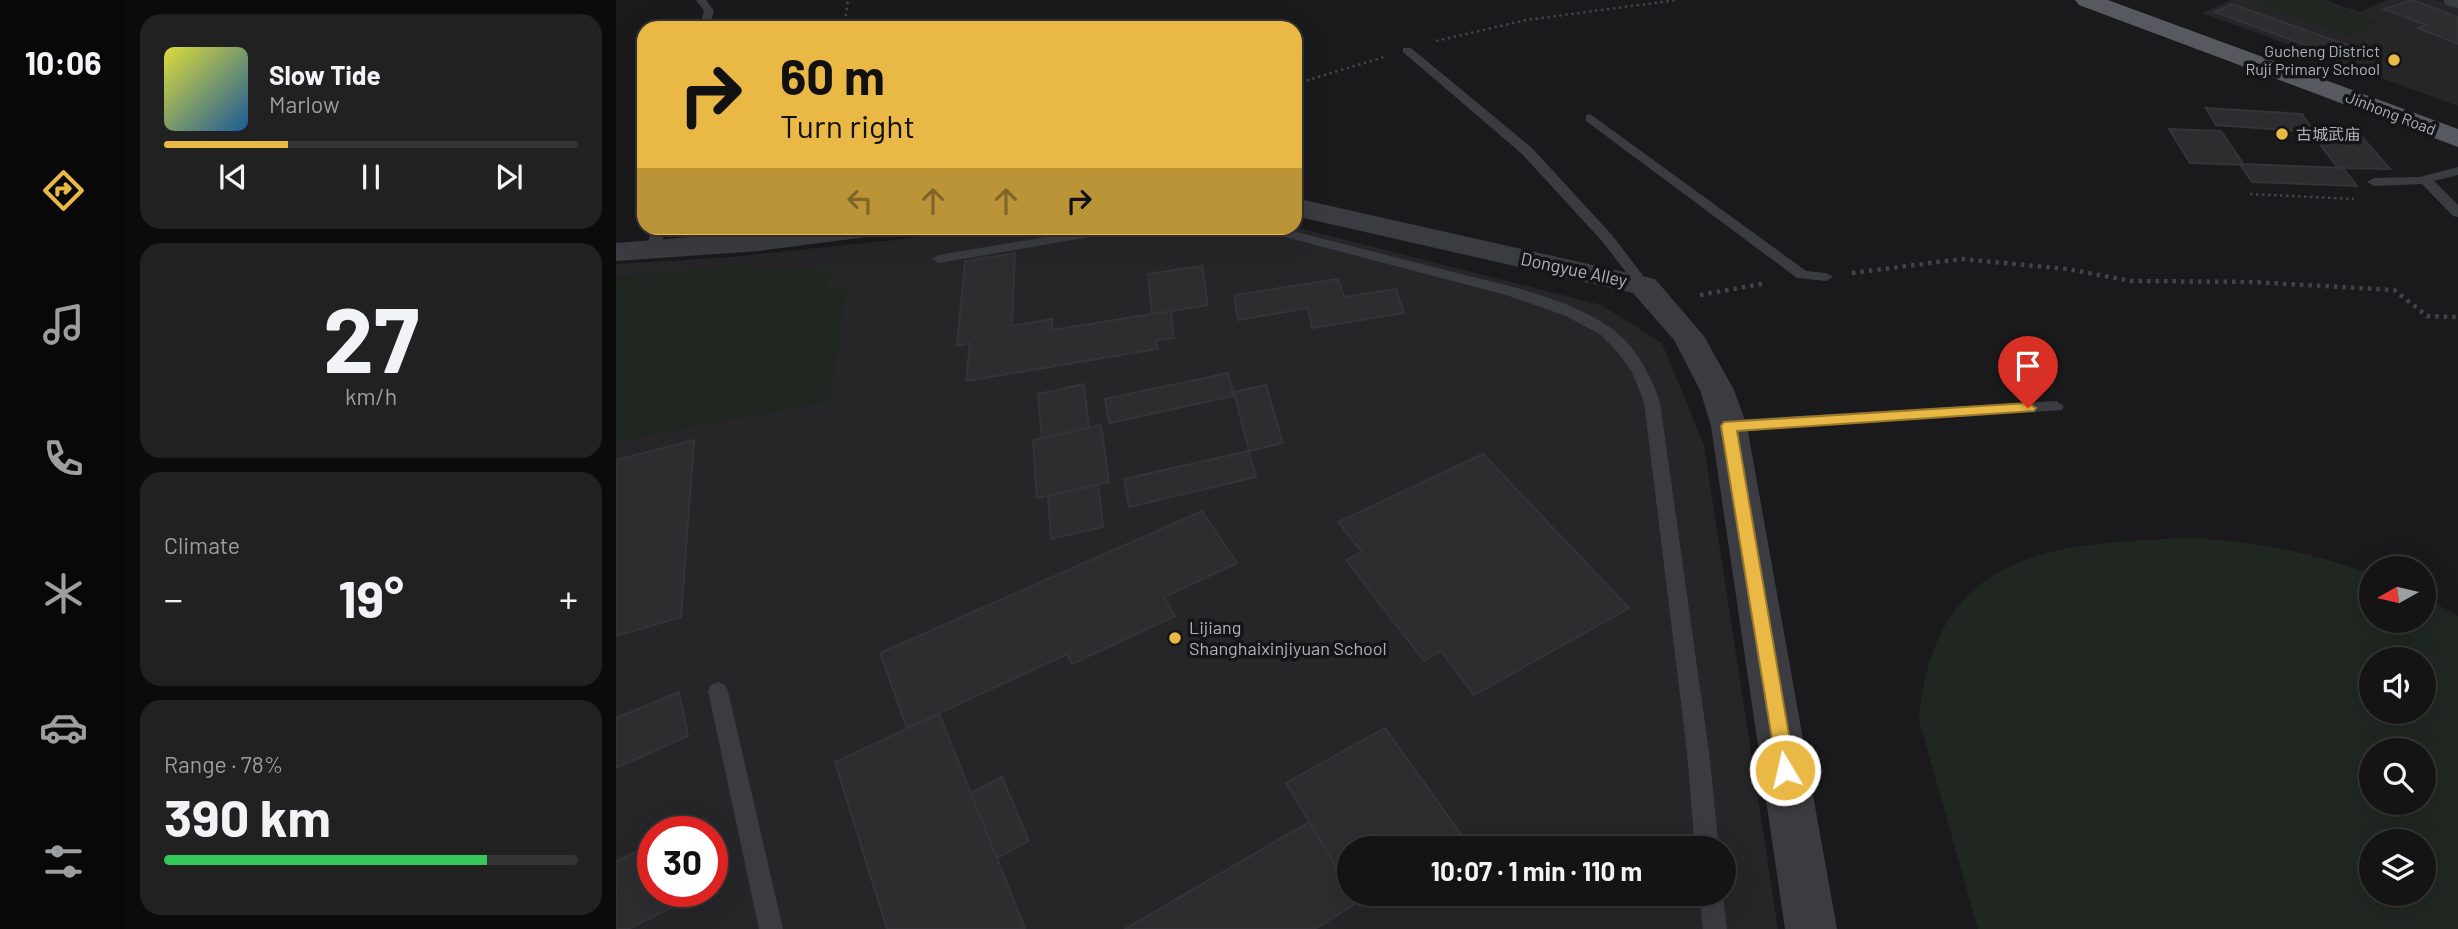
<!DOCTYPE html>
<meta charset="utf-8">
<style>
body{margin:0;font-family:Barlow,"Noto Sans SC",sans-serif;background:#212122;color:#f1f3f6;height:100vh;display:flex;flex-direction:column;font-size:26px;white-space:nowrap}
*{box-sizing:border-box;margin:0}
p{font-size:23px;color:#9d9ea0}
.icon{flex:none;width:38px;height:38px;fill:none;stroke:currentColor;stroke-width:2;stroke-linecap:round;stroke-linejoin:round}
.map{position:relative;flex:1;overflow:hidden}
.panel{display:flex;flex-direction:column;gap:14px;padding:14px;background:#0b0b0c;width:490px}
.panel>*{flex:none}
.guide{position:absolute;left:21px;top:21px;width:665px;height:214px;border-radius:21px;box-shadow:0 7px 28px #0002,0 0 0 2px #333334;background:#eab945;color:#111;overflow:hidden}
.needle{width:46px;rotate:262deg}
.controls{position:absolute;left:1743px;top:556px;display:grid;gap:14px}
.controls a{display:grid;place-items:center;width:77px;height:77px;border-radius:50%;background:#141415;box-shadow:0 7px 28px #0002,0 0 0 2px #333334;font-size:35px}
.speed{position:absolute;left:21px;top:816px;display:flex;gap:14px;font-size:35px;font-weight:700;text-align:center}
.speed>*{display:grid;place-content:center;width:91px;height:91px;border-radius:50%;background:#141415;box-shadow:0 7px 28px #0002,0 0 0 2px #333334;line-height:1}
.speed .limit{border:10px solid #d22;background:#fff;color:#111}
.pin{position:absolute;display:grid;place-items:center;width:60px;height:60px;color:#fff;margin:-72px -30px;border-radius:50% 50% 50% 0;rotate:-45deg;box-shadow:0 0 7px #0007}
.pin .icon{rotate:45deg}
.me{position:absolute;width:77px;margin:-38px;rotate:351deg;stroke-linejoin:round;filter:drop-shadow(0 0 5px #0008)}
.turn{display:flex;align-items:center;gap:24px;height:147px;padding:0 28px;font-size:32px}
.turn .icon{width:91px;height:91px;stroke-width:2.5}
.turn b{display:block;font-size:49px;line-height:60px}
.lanes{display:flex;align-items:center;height:66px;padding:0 28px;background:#0003;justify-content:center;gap:35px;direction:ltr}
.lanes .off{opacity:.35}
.big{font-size:52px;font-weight:700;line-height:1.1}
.panel .tile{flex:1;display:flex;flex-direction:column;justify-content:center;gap:10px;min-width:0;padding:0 24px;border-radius:21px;background:#212122}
.panel .dial{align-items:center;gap:0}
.dial b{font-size:91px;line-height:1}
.song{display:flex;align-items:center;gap:21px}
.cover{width:84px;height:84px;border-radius:10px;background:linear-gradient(135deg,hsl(60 70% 55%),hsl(210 70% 35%))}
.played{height:7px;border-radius:4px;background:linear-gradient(90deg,#eab945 30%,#333334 30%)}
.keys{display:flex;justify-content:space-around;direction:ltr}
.heat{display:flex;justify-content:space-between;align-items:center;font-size:38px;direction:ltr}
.charge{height:10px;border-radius:5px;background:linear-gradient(90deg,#34c759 78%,#333334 0)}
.trip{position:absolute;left:721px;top:836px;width:399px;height:70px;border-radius:35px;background:#141415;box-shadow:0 7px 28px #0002,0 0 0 2px #333334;font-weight:700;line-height:70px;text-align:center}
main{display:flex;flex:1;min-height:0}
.menu{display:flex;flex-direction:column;width:126px;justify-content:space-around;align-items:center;background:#080808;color:#9d9ea0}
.menu .icon{width:49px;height:49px}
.menu .current{color:#eab945}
.menu b{font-size:32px;color:#f1f3f6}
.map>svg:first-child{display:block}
</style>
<main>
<nav class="menu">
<b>10:06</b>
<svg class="icon current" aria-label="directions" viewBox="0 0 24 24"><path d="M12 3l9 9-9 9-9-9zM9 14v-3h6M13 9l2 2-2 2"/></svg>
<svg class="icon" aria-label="music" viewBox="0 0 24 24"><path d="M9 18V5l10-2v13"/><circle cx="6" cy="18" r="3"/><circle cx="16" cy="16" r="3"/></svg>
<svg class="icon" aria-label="phone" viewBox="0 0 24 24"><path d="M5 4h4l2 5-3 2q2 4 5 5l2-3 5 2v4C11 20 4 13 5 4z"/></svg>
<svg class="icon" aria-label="climate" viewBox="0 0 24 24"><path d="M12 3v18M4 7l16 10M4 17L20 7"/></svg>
<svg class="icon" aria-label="car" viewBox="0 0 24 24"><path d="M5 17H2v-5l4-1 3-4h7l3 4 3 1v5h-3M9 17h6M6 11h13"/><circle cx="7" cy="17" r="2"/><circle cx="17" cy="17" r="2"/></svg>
<svg class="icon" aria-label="filters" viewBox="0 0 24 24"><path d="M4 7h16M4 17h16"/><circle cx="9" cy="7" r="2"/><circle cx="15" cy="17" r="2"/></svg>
</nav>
<section class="panel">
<div class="tile">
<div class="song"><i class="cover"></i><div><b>Slow Tide</b><p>Marlow</p></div></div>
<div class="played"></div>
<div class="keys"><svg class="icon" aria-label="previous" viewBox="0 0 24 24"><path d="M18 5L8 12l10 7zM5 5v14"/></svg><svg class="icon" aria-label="pause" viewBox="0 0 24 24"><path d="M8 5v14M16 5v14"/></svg><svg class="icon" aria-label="next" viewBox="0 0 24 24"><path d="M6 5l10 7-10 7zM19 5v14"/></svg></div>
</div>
<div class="tile dial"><b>27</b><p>km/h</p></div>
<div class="tile"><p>Climate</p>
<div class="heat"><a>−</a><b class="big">19°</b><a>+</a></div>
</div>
<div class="tile"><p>Range · 78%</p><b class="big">390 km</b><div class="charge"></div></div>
</section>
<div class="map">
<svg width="1842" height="929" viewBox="0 0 1842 929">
<rect width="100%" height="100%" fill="#1a1a1c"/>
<!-- built -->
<g fill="#262629" fill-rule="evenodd">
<path d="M1615,0H1708L1744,12L1771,0H1821L1842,6V106L1586,13Z"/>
<path d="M679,227L985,305L1046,343L1088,445L1162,929H0V264L116,257L390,228ZM37,831H96V891H37ZM733,849H1108V894H733Z"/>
</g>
<!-- green -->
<g fill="#202721" fill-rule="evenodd">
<path d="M1699,0L1762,22L1733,37L1634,1Z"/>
<path d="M113,266L215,270L210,289L231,285L214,401L0,442V276Z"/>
<path d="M1576,538C1639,541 1696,553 1755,574V621H1808V597L1842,616V929H1362L1303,720C1318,550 1436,543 1576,538ZM1755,660H1808V712H1755ZM1755,751H1808V803H1755ZM1755,842H1808V894H1755Z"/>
</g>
<!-- building -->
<g fill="#2d2d30" stroke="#343438" stroke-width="2">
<path d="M1796,0L1842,17V44L1802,28L1810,25L1768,9Z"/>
<path d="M1616,4L1734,46L1717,55L1599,12Z"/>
<path d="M1590,108L1686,114L1698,132L1600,125Z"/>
<path d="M1553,129L1605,131L1628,165L1574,163Z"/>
<path d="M1696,134L1745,136L1774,169L1722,168Z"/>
<path d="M1624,164L1727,168L1741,186L1636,182Z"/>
<path d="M399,253L396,326L436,319V330L555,311L558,338L540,340L541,349L350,381L354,343L341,346L349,261Z"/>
<path d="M586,266L592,305L536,314L532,274Z"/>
<path d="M722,279L728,297L780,289L788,313L696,328L692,308L622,320L618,295Z"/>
<path d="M612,373L618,396L493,423L489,399Z"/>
<path d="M468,384L473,428L426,438L422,394Z"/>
<path d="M650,385L667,443L633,451L618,392Z"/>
<path d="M485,425L493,482L421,498L417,440Z"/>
<path d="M78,440L65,617L0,636V460Z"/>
<path d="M633,451L640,477L513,507L508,479Z"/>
<path d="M867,454L1013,608L858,695L825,651L808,661L730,560L746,552L722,522Z"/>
<path d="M482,485L487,527L435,539L432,496Z"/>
<path d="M586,511L621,563L548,597L559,616L456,664L451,654L291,728L264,653Z"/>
<path d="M63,692L72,736L0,768V718Z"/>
<path d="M323,714L381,858L409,929H271L219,762Z"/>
<path d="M769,728L847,837L828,849H733V888L670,783Z"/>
<path d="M386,777L413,841L381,858L355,793Z"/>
<path d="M89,819L92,831H63Z"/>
<path d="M693,822L733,888V894H737L742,902L699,929H509Z"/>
<path d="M37,844V891H89L12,929H0V861Z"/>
<path d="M96,848L104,883L96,887Z"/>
</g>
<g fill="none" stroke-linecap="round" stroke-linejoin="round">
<!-- path-far1 -->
<g stroke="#414348" stroke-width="2.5" stroke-dasharray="2.5 3.5" stroke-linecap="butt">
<path d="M228,28L232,0"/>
<path d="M820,41L910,20L1061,0"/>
<path d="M679,84L768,57"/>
<path d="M1634,194L1738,199"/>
</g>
<!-- path -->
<g stroke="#414348" stroke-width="4.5" stroke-dasharray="3.5 5" stroke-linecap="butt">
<path d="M1236,273L1346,259L1451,269L1515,281L1637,282L1778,290L1811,316L1842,317"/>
<path d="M1084,295L1151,283"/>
</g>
<!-- lane -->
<g fill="#3b3c41" fill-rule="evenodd">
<path d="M80,0H90L98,11L93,28H83L88,11Z"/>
<path d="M787,48H795L916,148L996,235L1035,286L1033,289H1023L986,241L906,154L787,52Z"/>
<path d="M974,114L1190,271L1210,273L1217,277L1210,281L1181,278L970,121V115Z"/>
<path d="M1842,167V175L1818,181L1842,205V217L1837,216L1806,184L1758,186L1751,182L1758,178L1804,177Z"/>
<path d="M35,228H49L45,250L38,254L31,250Z"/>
<path d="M482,228H510L503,232L323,263L316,259L323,255Z"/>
<path d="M644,228H665C724,243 782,258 841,273C893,286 950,297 995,328C1020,346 1034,374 1044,402L1093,752L1103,849H1079L1071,752L1028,402L1016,372L1000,350L985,335L950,316L890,295L646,231Z"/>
<path d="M1440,401L1448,406L1446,410L1113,432L1105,426L1113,420Z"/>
<path d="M102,682L109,685L112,691L167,929H143L92,691L95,685Z"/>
<path d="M1083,894H1107L1111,929H1087Z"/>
</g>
<!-- street -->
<g fill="#3b3c41" fill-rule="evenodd">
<path d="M1827,0H1842V8L1830,5Z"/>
<path d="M679,198L1039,279L1088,336L1118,390L1131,426L1221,929H1169L1095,426L1084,390L1058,340L1017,293L679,216Z"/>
<path d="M186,228H266L261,234L251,237L143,251L0,261V243Z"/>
</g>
<!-- primary -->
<path fill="#575960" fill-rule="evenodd" d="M1459,0H1492L1842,129V147L1463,5Z"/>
</g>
<!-- route -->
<path fill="#eab945" stroke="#98782d" stroke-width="2" d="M1412,403L1420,408L1418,411L1121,431L1179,770L1176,776L1169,779L1162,776L1105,426L1108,422Z"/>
<!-- markers -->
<g fill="#eab945" stroke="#151517" stroke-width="2.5">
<circle cx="1778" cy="60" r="7"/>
<circle cx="1666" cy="134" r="7"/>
<circle cx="559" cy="638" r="7"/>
</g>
<g text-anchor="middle" stroke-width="7" stroke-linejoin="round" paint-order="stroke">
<!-- far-poi labels -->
<g font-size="16" fill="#adb1bb" stroke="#151517" text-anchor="end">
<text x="1764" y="57">Gucheng District<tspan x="1764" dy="18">Ruji Primary School</tspan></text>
<text x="1680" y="140" text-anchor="start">古城武庙</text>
</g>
<!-- far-street labels -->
<g font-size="16" fill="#adb1bb" stroke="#151517">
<text transform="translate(1775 113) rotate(21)" y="6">Jinhong Road</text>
</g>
<!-- street labels -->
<g font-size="18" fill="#adb1bb" stroke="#151517">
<text transform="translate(958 270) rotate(12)" y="6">Dongyue Alley</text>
</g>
<!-- poi labels -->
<g font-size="18" fill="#adb1bb" stroke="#151517" text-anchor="start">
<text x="573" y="634">Lijiang<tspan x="573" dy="21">Shanghaixinjiyuan School</tspan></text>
</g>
</g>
</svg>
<div class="controls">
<a><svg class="needle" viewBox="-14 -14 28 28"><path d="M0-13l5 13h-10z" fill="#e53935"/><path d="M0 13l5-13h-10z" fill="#9d9ea0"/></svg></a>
<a><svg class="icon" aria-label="sound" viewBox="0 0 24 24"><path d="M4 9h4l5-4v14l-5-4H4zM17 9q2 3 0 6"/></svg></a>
<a><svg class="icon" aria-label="search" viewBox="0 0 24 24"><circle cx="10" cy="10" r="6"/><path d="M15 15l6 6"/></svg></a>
<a><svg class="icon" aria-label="layers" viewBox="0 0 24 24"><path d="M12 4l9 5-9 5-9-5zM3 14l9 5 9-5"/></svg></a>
</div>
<div class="speed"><div class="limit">30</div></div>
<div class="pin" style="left:1412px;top:408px;background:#d93025"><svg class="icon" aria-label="arrive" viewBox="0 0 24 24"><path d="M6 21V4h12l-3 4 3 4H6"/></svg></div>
<svg class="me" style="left:1169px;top:770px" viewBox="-20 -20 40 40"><circle r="17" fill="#eab945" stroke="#fff" stroke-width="3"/><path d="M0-11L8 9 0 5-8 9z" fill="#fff"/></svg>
<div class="trip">10:07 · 1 min · 110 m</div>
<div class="guide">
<div class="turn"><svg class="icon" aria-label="right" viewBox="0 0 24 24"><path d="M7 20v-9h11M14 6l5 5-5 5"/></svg><div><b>60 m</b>Turn right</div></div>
<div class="lanes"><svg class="icon off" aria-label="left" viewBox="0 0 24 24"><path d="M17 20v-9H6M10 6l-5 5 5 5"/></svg><svg class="icon off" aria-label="ahead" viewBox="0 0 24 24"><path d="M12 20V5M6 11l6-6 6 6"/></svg><svg class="icon off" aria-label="ahead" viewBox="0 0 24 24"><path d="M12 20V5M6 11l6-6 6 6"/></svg><svg class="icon" aria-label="right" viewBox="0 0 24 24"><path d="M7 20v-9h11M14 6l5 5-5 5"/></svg></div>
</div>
</div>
</main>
